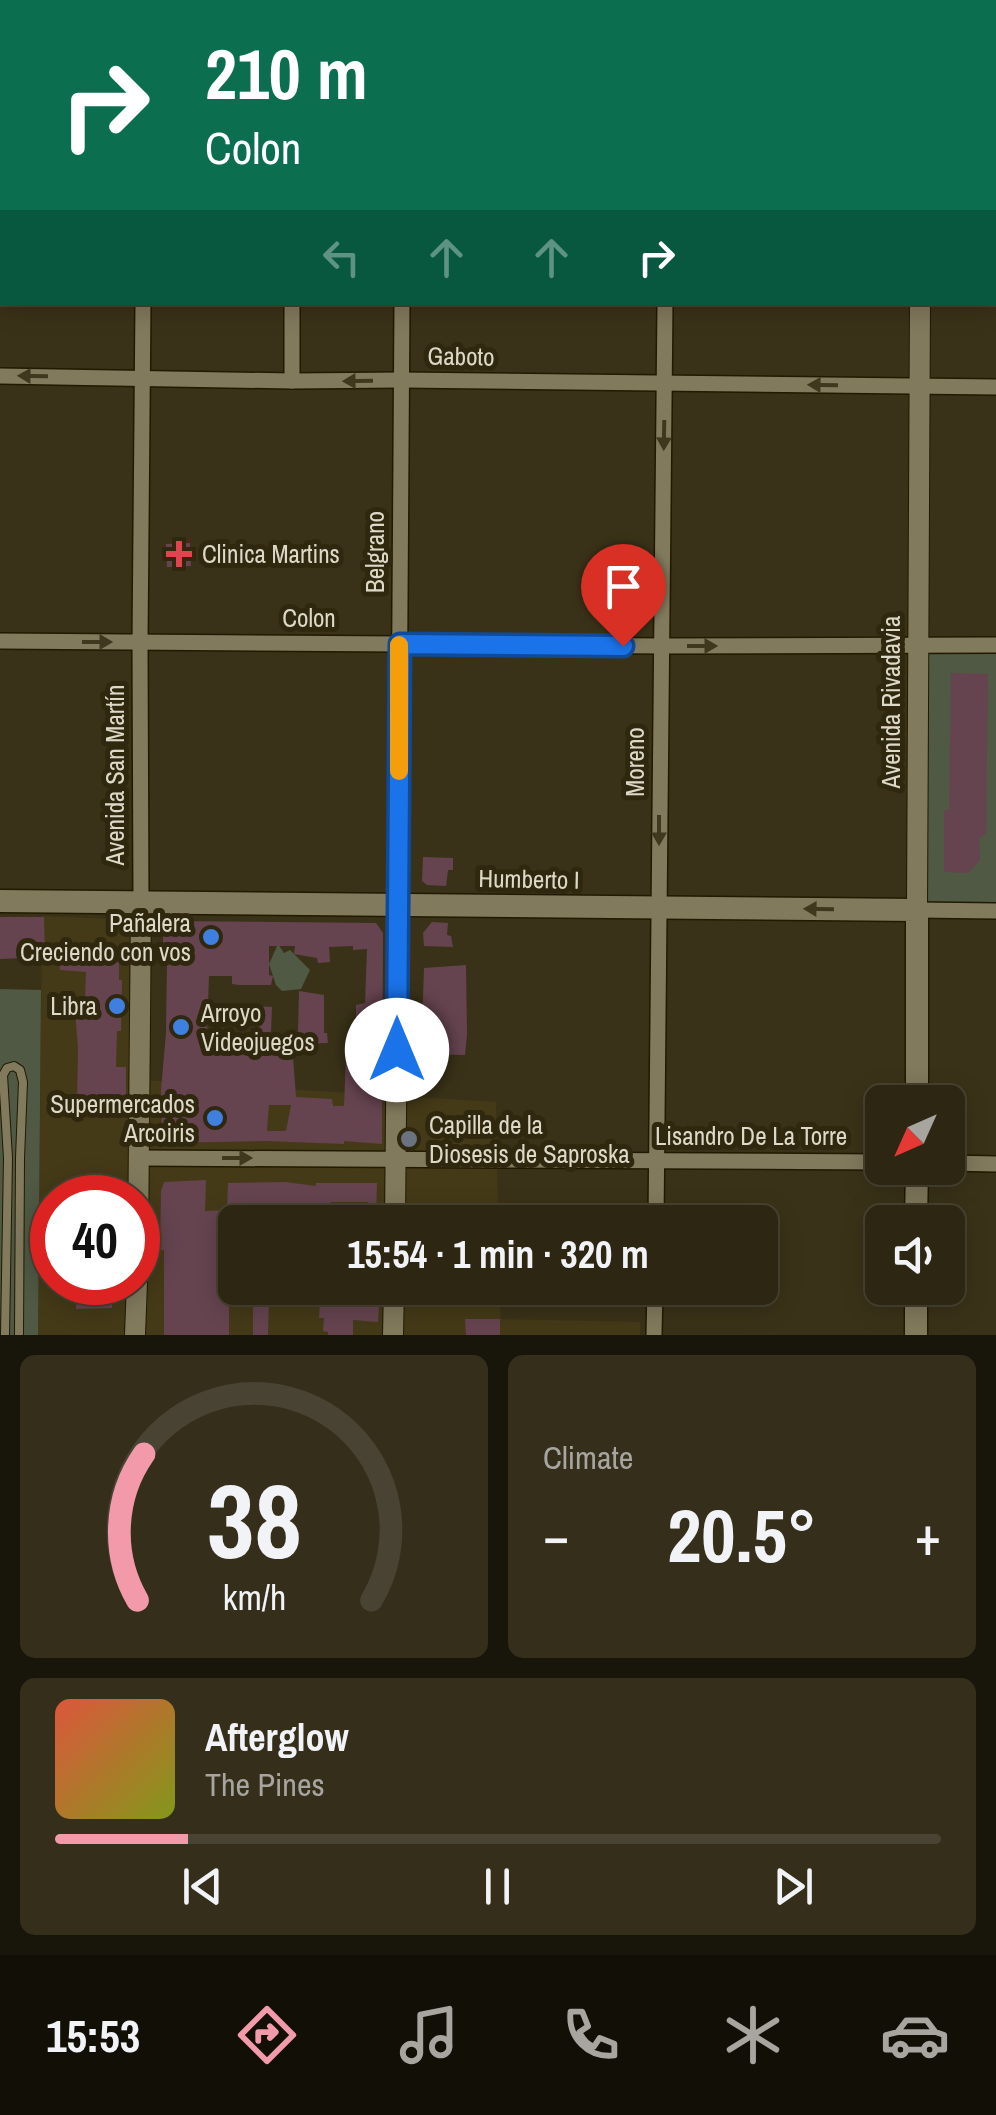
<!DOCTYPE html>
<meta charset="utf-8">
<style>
body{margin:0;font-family:"Archivo Narrow",sans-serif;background:#342e1b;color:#f1f3f6;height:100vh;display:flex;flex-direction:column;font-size:38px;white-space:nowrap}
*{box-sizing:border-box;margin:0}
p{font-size:32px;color:#a6a59f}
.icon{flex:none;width:55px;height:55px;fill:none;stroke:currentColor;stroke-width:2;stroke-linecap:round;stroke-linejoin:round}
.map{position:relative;height:1335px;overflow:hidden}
.sheet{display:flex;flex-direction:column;gap:20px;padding:20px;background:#18150a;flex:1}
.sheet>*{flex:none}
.hud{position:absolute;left:0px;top:0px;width:998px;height:305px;box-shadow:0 5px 25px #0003,0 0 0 2px #484332;background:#0b6e4f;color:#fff;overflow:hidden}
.needle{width:65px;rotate:225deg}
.tools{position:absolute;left:865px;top:1085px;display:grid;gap:20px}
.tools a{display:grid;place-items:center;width:100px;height:100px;border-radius:15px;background:#2c2612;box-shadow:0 5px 25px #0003,0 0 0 2px #484332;font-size:50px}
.speed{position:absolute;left:30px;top:1175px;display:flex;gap:20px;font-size:50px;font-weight:700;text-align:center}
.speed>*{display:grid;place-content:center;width:130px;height:130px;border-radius:50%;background:#2c2612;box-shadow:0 5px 25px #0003,0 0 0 2px #484332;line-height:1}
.speed .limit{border:15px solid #d22;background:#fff;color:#111}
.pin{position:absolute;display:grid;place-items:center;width:85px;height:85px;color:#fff;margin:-102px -42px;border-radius:50% 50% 50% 0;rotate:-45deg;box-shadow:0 0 10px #0007}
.pin .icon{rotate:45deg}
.me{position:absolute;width:110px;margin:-55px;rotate:0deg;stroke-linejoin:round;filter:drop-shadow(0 0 8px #0008)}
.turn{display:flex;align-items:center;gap:35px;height:210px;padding:0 40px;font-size:45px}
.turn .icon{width:130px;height:130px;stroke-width:2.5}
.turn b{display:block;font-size:70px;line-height:85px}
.lanes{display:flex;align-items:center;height:95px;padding:0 40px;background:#0003;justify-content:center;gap:50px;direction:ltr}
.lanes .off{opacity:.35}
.big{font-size:75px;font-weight:700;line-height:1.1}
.sheet .card{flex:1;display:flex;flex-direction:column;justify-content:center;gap:15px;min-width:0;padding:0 35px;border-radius:15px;background:#342e1b}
.sheet .dial{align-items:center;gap:0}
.dial svg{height:260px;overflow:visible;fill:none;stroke:#484332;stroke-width:7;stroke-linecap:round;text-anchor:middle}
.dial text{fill:#f1f3f6;stroke:none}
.song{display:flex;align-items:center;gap:30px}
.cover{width:120px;height:120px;border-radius:15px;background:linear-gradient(135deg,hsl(10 70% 55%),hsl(70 70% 35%))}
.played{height:10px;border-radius:5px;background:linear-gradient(90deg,#f39aaa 15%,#484332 15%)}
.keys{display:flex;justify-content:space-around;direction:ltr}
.heat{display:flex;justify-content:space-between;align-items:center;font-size:55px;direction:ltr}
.sheet .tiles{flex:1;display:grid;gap:20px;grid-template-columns:1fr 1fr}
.card:last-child{grid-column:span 2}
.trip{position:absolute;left:218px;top:1205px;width:560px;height:100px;border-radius:15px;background:#2c2612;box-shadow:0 5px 25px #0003,0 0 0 2px #484332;font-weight:700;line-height:100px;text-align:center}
.tab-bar{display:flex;height:160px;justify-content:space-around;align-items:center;background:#120f07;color:#a6a59f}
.tab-bar .icon{width:70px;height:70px}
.tab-bar .selected{color:#f39aaa}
.tab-bar b{font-size:45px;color:#f1f3f6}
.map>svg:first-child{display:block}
</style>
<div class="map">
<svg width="996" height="1335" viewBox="0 0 996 1335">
<rect width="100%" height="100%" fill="#3a3218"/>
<!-- built -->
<path fill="#443a18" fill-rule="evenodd" d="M42,916L141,920V1080L496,1102L498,1222H235V1288H499L501,1319L640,1322V1335H38ZM52,1198H138V1282H52Z"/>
<!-- green -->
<g fill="#4f5943">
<path d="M996,645V911L917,910L918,646Z"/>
<path d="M278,944L284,953L290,950L310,970L301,989L282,991L276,985L269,964Z"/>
<path d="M0,989L41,990L38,1335H0Z"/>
</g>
<!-- building -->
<g fill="#65444f" fill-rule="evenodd">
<path d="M190,543L191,566L167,567L166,544Z"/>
<path d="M951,673L988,674L986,833L979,838L980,860L968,873L944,872V810H949Z"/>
<path d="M423,857L453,858V870H448L446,886L427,885L422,881Z"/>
<path d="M0,917H44L45,953H25V958L0,959Z"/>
<path d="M163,921L376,923L383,933L382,1144L344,1141V1144L266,1141L162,1143L161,1090L166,1033L167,962H184L185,951L163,948ZM269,946H295L294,954L317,958L318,963L330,962L329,947L353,946V950L367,949L365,1003L356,1005V1034L347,1033L344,1106H333L332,1099L296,1097L292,1044L328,1043L327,1033H324V995L299,991L298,1034L271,1033L272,1007L253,1006V1034H207L209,976H232V984L239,985H271L273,976L269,975ZM269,1105H291L286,1131H267Z"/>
<path d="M432,922L448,923L447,935L451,936L453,947L424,946L423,933Z"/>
<path d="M60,962H119V980H122L121,1031H117L116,1067H126V1101L77,1102L78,1048L74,998H85L86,972L60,970Z"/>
<path d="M466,965L467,1035L465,1055L421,1054L424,968Z"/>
<path d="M206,1180L205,1211L227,1210L228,1183L285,1182L316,1186V1183H377L376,1218H365L368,1202H331L330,1222L279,1220V1212L258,1211V1222H235V1288H273V1298H269L268,1335H253V1305L229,1306V1335H164V1250H160L161,1191L164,1182Z"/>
<path d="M76,1282H113L112,1308L76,1309Z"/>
<path d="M320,1303L379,1306L378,1322L353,1320V1335H328V1332L323,1331L324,1318H319Z"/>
<path d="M465,1319H500V1335H466Z"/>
</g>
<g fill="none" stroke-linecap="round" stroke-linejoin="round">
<!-- service casing -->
<g stroke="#211a01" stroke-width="10">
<path id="service" d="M5,1335L8,1158L3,1075L7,1068L14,1066L20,1070L23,1082L20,1158L19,1335"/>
</g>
<!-- minor casing -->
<g stroke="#211a01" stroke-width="18">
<g id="minor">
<path d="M403,0V2"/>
<path d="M151,2V0"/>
<path d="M291,2V0"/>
<path d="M538,2V0"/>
<path d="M668,2V0"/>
<path d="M995,99H996"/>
<path d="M0,122H2"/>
<path d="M292,302V381"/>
<path d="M0,376L292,381L402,380L996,387"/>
<path d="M0,641L661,646L996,645"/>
<path d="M141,903L140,642L143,302"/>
<path d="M398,905L402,302"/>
<path d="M917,910L996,911"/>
<path d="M140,1158L882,1162"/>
<path d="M948,1163L996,1164"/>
<path d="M656,1222L665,302"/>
<path d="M654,1335L655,1288"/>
</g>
</g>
<!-- tertiary casing -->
<g stroke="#211a01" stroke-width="22">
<g id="tertiary">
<path d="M949,2V0"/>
<path d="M917,910L920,302"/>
<path d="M395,1222L398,905"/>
<path d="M138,1248L141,903"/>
<path d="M135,1335L137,1282"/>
<path d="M393,1335L394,1288"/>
</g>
</g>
<!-- secondary casing -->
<g stroke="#211a01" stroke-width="25">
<g id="secondary">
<path d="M0,901L917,910V1102"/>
<path d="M916,1222L917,1168"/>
<path d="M916,1335V1288"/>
</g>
</g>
<!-- service -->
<use href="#service" stroke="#827a5d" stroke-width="8"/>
<!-- minor -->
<use href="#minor" stroke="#827a5d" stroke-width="15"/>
<!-- tertiary -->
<use href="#tertiary" stroke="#827a5d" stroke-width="20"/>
<!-- secondary -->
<use href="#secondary" stroke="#827a5d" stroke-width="22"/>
</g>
<!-- one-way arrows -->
<defs><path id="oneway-solid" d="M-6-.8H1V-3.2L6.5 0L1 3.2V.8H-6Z" transform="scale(2.5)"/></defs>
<g fill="#40381e">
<use href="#oneway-solid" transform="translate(33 376) rotate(-179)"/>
<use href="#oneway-solid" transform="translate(358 381) rotate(179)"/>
<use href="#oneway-solid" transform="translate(823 385) rotate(-179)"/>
<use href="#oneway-solid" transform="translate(664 435) rotate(91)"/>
<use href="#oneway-solid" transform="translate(97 642)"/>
<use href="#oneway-solid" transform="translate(702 646)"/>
<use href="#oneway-solid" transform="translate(659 830) rotate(90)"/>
<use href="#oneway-solid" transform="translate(819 909) rotate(-179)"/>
<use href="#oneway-solid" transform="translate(237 1158)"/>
</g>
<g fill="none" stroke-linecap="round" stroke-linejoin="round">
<!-- route casing -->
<g stroke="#114b97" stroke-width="25">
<path id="route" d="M397,1050L400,644L623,646"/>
</g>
<!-- route -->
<use href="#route" stroke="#1a73e8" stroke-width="18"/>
<!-- slow -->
<path stroke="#f59e0b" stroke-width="18" d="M399,771V645"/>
</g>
<!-- markers -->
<path fill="#e0444e" stroke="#30280e" stroke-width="4" d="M174 539h10v10h10v10h-10v10h-10v-10h-10v-10h10z"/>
<g fill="#3f7fe0" stroke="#30280e" stroke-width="4">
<circle cx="211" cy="937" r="10"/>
<circle cx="117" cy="1006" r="10"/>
<circle cx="181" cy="1027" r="10"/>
<circle cx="215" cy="1118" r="10"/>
</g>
<circle fill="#6b7280" stroke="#30280e" stroke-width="4" cx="409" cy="1139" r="10"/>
<g text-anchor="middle" stroke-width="10" stroke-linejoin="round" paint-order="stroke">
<!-- street labels -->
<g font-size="25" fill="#ddd9c9" stroke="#30280e">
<text transform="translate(461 356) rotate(1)" y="9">Gaboto</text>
<text transform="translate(375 552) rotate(-90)" y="9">Belgrano</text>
<text x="309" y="627">Colon</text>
<text transform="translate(891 702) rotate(-90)" y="9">Avenida Rivadavia</text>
<text transform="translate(635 762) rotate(-90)" y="9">Moreno</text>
<text transform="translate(115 775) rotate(-90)" y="9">Avenida San Martín</text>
<text transform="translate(529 879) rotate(1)" y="9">Humberto I</text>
<text x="751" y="1145">Lisandro De La Torre</text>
</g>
<!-- poi labels -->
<g font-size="25" fill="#ddd9c9" stroke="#30280e" text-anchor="start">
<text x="202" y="563">Clinica Martins</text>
<text x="191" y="932" text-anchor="end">Pañalera<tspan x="191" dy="29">Creciendo con vos</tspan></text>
<text x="97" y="1015" text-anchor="end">Libra</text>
<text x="201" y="1022">Arroyo<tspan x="201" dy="29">Videojuegos</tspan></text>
<text x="195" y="1113" text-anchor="end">Supermercados<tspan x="195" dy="29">Arcoiris</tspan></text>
<text x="429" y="1134">Capilla de la<tspan x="429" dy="29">Diosesis de Saproska</tspan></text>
</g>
</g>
</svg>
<div class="tools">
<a><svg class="needle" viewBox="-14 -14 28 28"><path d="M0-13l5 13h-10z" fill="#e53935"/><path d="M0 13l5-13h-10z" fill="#a6a59f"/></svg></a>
<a><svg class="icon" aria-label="sound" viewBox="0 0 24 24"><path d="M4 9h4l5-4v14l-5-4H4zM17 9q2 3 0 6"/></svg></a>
</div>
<div class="speed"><div class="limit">40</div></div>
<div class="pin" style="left:623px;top:646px;background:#d93025"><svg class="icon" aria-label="arrive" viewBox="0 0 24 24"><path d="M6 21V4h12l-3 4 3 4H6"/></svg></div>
<svg class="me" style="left:397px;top:1050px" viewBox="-20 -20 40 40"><circle r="19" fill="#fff"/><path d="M0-13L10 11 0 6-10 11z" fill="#1a73e8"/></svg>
<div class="trip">15:54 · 1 min · 320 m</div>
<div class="hud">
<div class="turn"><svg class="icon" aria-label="right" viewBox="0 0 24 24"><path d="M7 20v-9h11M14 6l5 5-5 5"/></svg><div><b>210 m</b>Colon</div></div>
<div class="lanes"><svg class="icon off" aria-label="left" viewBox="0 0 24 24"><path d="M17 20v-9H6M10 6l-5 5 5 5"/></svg><svg class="icon off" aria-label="ahead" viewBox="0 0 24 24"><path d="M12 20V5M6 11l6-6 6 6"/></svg><svg class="icon off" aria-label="ahead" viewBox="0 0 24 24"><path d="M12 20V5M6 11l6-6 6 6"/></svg><svg class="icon" aria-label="right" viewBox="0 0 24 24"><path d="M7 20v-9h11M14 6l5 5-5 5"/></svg></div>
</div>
</div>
<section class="sheet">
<div class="tiles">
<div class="card dial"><svg viewBox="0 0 100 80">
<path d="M14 69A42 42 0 1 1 86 69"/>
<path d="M14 69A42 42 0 0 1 16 24" stroke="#f39aaa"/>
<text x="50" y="56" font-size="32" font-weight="700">38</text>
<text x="50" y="72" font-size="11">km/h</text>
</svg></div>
<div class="card"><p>Climate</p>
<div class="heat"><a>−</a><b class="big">20.5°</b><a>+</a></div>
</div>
<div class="card">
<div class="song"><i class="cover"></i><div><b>Afterglow</b><p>The Pines</p></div></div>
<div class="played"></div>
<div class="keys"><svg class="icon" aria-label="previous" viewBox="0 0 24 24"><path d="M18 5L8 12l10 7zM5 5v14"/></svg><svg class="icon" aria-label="pause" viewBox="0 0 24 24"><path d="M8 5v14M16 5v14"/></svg><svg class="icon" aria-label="next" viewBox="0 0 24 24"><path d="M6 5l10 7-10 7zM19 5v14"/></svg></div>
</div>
</div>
</section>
<nav class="tab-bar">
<b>15:53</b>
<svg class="icon selected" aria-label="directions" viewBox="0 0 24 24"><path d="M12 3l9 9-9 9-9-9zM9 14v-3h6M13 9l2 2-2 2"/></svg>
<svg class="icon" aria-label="music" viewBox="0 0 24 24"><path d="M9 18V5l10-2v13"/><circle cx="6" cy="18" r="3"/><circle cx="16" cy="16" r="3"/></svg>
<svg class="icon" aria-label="phone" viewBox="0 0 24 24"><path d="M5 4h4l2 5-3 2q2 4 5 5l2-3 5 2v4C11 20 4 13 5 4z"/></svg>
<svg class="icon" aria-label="climate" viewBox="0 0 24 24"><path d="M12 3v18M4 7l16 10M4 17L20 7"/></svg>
<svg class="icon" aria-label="car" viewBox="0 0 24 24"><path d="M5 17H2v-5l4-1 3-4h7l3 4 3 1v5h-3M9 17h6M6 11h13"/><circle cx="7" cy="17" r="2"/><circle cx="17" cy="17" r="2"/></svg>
</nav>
